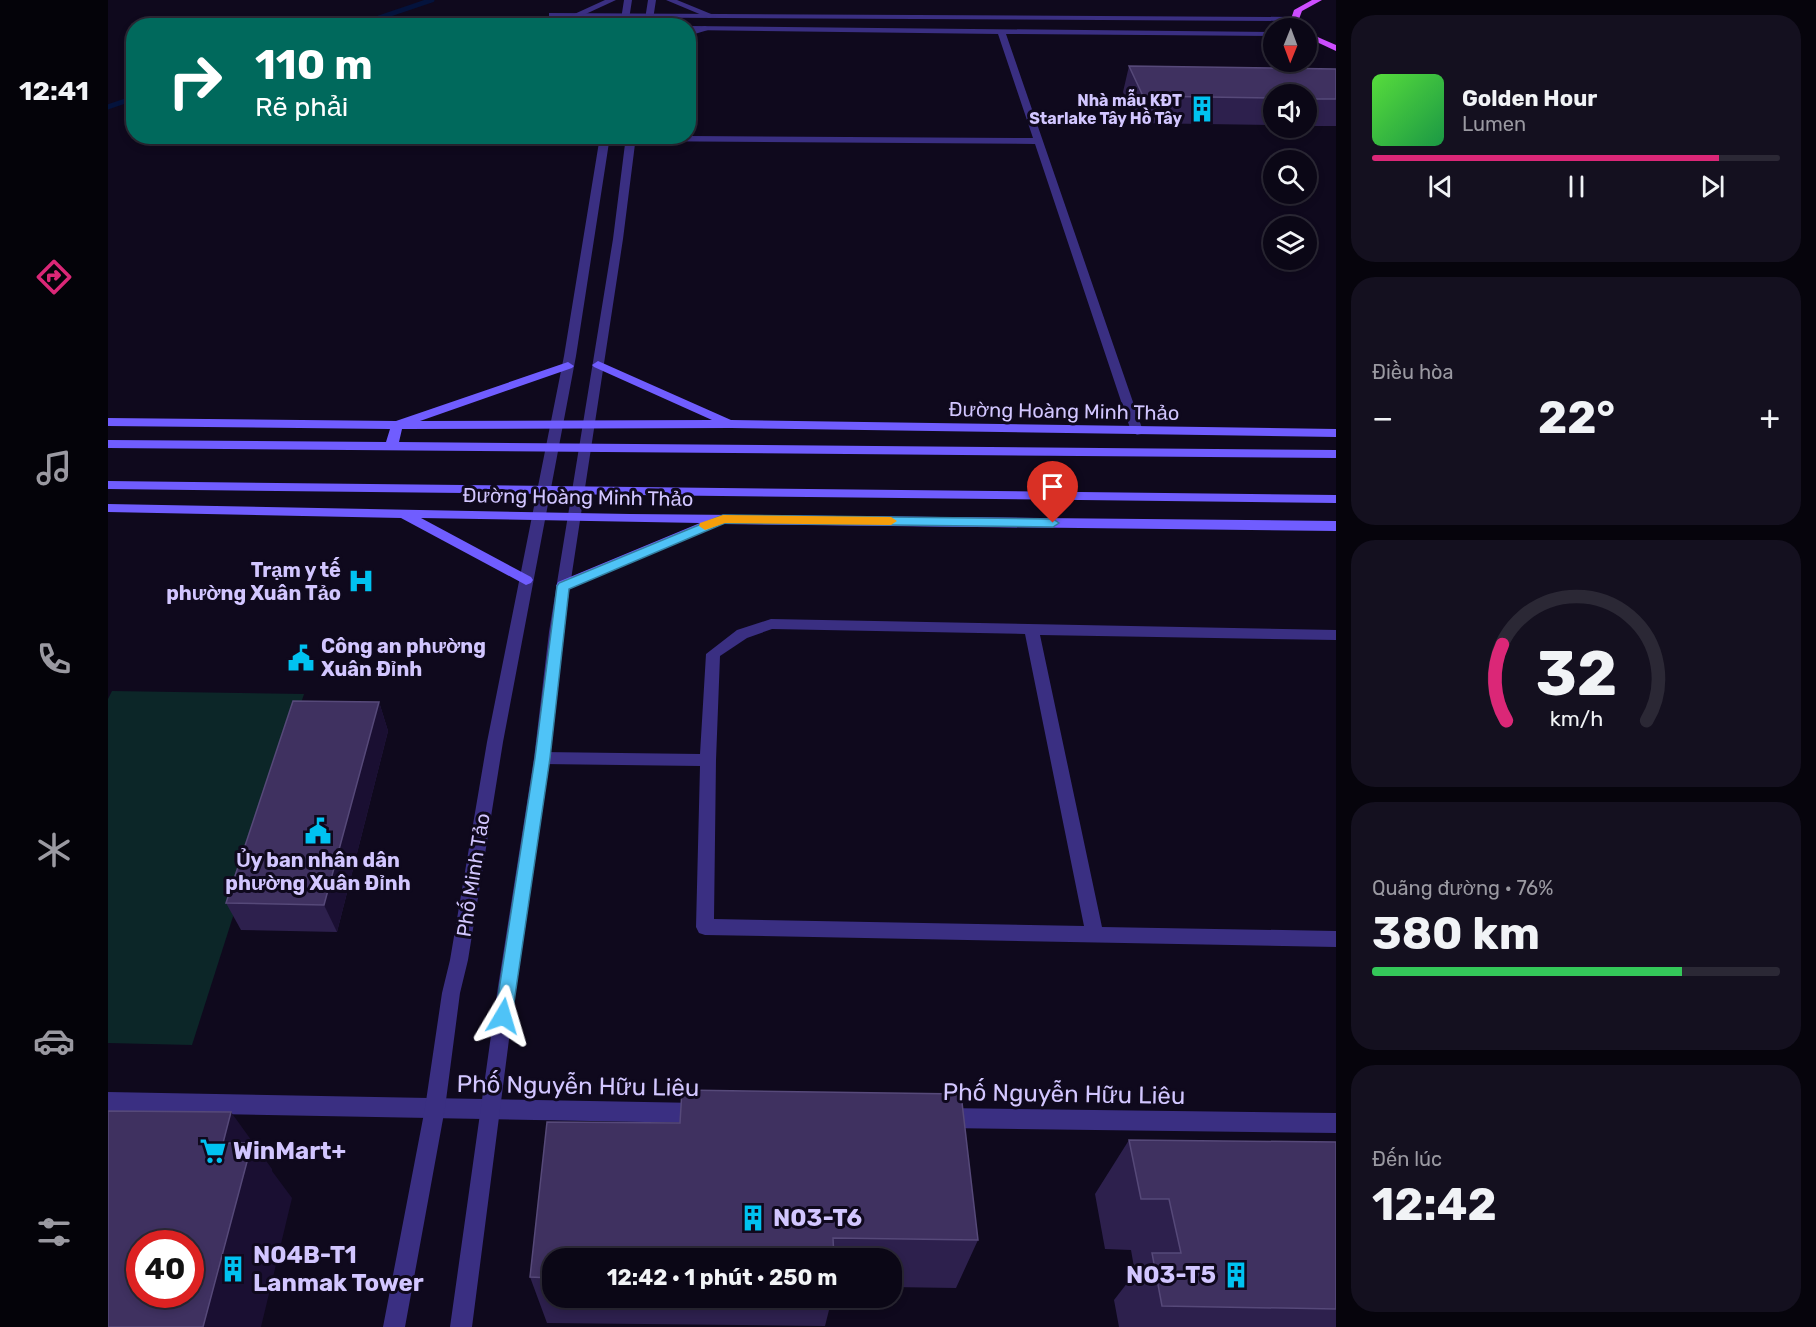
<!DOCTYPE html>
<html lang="vi">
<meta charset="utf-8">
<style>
body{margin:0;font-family:Rubik,sans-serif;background:#14101f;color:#f1f3f6;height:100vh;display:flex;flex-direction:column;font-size:22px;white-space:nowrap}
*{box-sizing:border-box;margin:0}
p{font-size:20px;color:#9a99a1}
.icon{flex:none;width:33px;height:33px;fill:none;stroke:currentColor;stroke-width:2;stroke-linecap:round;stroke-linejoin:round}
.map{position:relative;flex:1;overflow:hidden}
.side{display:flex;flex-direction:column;gap:15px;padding:15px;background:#06040c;width:480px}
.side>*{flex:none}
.top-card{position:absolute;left:18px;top:18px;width:570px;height:126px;border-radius:24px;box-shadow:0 3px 9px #0003,0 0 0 2px #2b2835;background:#00695c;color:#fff;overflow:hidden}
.needle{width:39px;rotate:181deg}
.controls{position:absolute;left:1155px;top:18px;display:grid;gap:12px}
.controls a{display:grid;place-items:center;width:54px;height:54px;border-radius:50%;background:#0b0716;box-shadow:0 3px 9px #0003,0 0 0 2px #2b2835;font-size:30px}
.speed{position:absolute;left:18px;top:1230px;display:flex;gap:12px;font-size:30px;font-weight:700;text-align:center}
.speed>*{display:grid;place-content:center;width:78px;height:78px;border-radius:50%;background:#0b0716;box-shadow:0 3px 9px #0003,0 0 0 2px #2b2835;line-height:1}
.speed .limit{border:9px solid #d22;background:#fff;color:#111}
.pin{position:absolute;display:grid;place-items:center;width:51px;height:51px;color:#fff;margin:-62px -26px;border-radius:50% 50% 50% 0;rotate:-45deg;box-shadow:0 0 6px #0007}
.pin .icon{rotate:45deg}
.me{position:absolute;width:66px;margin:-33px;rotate:7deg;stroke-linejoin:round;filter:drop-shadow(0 0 4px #0008)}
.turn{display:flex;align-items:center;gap:21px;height:126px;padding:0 30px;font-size:27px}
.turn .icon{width:78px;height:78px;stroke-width:2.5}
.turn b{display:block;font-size:42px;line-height:51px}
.big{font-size:45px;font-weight:700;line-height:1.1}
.side .widget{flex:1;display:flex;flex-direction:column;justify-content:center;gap:9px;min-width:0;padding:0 21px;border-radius:24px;background:#14101f}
.side .dial{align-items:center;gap:0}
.dial svg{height:156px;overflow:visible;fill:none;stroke:#2b2835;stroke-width:7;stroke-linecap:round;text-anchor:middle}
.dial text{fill:#f1f3f6;stroke:none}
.song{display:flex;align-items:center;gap:18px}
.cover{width:72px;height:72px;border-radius:9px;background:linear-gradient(135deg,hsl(110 70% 55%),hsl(140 70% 35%))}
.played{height:6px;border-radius:3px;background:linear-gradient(90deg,#db2777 85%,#2b2835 85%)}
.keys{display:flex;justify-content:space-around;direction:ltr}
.heat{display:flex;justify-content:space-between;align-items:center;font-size:33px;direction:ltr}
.charge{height:9px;border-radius:4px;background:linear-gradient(90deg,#34c759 76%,#2b2835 0)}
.trip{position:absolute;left:434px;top:1248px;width:360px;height:60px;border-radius:24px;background:#0b0716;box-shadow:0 3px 9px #0003,0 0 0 2px #2b2835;font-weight:700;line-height:60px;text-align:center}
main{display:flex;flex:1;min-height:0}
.tabs{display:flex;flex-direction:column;width:108px;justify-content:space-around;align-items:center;background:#040309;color:#9a99a1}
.tabs .icon{width:42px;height:42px}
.tabs .selected{color:#db2777}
.tabs b{font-size:27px;color:#f1f3f6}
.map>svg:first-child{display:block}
</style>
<main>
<nav class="tabs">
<b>12:41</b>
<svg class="icon selected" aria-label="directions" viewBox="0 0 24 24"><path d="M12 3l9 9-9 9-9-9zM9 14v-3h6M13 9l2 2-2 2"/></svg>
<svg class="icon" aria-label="music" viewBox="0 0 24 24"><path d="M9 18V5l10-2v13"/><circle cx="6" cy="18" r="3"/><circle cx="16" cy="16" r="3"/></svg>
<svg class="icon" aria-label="phone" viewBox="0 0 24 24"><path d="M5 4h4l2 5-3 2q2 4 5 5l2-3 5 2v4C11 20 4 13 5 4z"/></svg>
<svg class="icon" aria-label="climate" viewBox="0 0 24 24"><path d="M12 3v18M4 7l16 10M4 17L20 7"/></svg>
<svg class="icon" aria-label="car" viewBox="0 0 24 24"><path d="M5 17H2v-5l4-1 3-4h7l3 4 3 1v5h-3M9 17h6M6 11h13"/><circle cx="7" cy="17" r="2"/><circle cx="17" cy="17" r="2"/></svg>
<svg class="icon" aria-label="filters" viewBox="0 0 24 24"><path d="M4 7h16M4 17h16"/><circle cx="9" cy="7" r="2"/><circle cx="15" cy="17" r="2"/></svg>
</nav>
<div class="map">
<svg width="1228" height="1327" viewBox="0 0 1228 1327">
<rect width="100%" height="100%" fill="#0f091d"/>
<!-- green -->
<path fill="#0c2628" d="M4,691L196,694L84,1045L0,1043V699Z"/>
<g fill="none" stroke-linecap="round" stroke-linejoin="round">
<!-- stream -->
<g stroke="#04133c" stroke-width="5">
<path d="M247,26L324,0"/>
<path d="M0,107L26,98"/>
</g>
<!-- minor -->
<g fill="#3a2f82" fill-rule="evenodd">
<path d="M441,13L1187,17L1191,19L1187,21L444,17H441Z"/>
<path d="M580,26L1166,32V36L898,34L1035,431L1033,434L1029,435L1023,431L927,144L523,141L518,138L580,136L925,138L890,34L580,30Z"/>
<path d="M305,136H501L502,138L497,141L309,139Z"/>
<path d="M663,619L1228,630V640L932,635L994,927L1228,931V947L597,935L591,933L588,927L592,766L434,764L428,762L426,758L428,754L434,752L592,754L598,654L629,630ZM664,629L917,634L976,926L606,919L608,760L612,656L639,638Z"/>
<path d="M0,1092L591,1103L598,1106L601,1113L598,1120L591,1123L0,1112Z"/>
<path d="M837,1108L1228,1113V1133L837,1128L830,1125L827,1118L830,1111Z"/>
</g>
<!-- tertiary -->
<g fill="#3a2f82" fill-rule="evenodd">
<path d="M497,0H508L469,18L462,16Z"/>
<path d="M516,0H524L520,26H512Z"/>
<path d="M540,0H548L544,26H536Z"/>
<path d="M558,0H569L608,16L601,18Z"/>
<path d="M597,26L601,28L600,30L580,36V31Z"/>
<path d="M492,136H502L468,356L395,742L360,960L352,993L337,1108L297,1327H275L317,1108L334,993L342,960L379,742L456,356Z"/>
<path d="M518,136H528L515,239L455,632L442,758L407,993L364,1327H342L389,993L426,758L441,632L505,239Z"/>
</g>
<!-- secondary -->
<g fill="#705dff" fill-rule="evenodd">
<path d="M490,361L623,420L1228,429V437L623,428L294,429L291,442L1228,450V458L0,448V440L278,442L282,429L0,426V418L288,421L460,362L466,366L464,368L312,421L604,420L486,367L484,365Z"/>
<path d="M0,481L1228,495V503L0,489Z"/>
<path d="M0,504L522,514L1228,521V531L613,524L455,591L448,586L450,582L592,523L313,518L423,577L425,580L423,583L418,585L293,518L0,512Z"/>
</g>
<!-- primary -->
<g fill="#cd4dff" fill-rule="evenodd">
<path d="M1204,0H1214L1194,11L1191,19L1196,28H1188L1183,19L1186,10Z"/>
<path d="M1198,32L1228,45V51L1198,37Z"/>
</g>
</g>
<!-- wall -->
<g fill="#2d204d">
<path d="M1021,66L1228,69V126H1198V94H1166V125L1028,123L1015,92Z"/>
<path d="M271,702L280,731L229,932L133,930L118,903Z"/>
<path d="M572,1123L870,1240L848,1288L783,1287V1258H444V1298H724L717,1326L439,1323L422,1277Z"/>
<path d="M1021,1140L1228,1142V1327H1011L1006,1300L1027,1273L1023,1250L997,1249L987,1194Z"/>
</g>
<!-- shaded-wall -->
<g fill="#1a0f32">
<path d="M271,702L280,731L229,932L216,905Z"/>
<path d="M123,1112L164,1169V1171L184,1198L153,1327H95L115,1143Z"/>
</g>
<!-- building -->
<g fill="#3f3160" stroke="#564979" stroke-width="1.5" fill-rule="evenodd">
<path d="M1021,66L1228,69V99H1198V94H1166V98L1035,96Z"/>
<path d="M185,701L271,702L216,905L118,903Z"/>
<path d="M574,1090L853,1094L870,1240L725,1238L726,1258H444V1278L422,1277L439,1122L572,1123Z"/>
<path d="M0,1111L123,1112L115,1143H144L95,1327H0ZM32,1244H82V1294H32Z"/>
<path d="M1021,1140L1228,1142V1309L1054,1306L1044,1253H1073L1061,1199H1033Z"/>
</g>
<!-- route -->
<path fill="#4fc3f7" stroke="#337fa1" stroke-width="1.5" d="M615,515L945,519L951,523L945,527L617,523L461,589L442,758L404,1016L401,1022L395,1024L389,1022L387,1016L427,758L449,586L451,583Z"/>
<!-- slow -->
<path fill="#f59e0b" d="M615,515L783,517L789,521L783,525L617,523L597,530L591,526L592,523Z"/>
<!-- icons -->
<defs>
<g id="building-bare" transform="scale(2.07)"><path d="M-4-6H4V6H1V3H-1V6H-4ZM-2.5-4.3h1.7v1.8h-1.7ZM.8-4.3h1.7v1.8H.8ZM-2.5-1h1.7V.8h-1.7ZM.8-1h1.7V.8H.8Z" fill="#00c2f1" stroke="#0f091d" stroke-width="2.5" paint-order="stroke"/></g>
<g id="hospital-bare" transform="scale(2.07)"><path d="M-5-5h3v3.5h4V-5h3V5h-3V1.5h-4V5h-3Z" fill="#00c2f1" stroke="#0f091d" stroke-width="2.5" paint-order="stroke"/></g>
<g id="civic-bare" transform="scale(2.07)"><path d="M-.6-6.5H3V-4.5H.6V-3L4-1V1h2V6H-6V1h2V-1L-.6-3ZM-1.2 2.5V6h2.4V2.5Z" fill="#00c2f1" stroke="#0f091d" stroke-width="2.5" paint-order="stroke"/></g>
<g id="supermarket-bare" transform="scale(2.07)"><path d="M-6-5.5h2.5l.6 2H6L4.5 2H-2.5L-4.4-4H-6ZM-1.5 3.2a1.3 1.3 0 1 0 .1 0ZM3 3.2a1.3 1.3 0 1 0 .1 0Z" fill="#00c2f1" stroke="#0f091d" stroke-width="2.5" paint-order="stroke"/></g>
</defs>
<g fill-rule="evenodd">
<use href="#building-bare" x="1094" y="109"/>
<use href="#hospital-bare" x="253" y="581"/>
<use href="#civic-bare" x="193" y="658"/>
<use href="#civic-bare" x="210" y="831"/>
<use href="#supermarket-bare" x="105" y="1151"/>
<use href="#building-bare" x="645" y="1218"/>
<use href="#building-bare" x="125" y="1269"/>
<use href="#building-bare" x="1128" y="1275"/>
</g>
<g text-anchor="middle" stroke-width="6" stroke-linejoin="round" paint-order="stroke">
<!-- far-poi labels -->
<g font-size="16" font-weight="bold" fill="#d2c6ff" stroke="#0f091d" text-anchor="end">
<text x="1074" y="106">Nhà mẫu KĐT<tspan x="1074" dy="18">Starlake Tây Hồ Tây</tspan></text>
</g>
<!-- street labels -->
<g font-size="20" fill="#d2c6ff" stroke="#0f091d">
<text transform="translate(956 411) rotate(1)" y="7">Đường Hoàng Minh Thảo</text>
<text transform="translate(470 497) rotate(1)" y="7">Đường Hoàng Minh Thảo</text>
<text transform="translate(365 875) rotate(-81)" y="7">Phố Minh Tảo</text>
</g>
<!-- poi labels -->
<g font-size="20" font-weight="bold" fill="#d2c6ff" stroke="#0f091d" text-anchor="end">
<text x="233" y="577">Trạm y tế<tspan x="233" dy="23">phường Xuân Tảo</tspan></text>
<text x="213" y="653" text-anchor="start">Công an phường<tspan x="213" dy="23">Xuân Đỉnh</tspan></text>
<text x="210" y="867" text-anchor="middle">Ủy ban nhân dân<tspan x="210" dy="23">phường Xuân Đỉnh</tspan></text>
</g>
<!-- near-street labels -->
<g font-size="24" fill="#d2c6ff" stroke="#0f091d">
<text transform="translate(470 1086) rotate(1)" y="8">Phố Nguyễn Hữu Liêu</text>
<text transform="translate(956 1094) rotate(1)" y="8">Phố Nguyễn Hữu Liêu</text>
</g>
<!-- near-poi labels -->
<g font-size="24" font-weight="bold" fill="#d2c6ff" stroke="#0f091d" text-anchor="start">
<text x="125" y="1159">WinMart+</text>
<text x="665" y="1226">N03-T6</text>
<text x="145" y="1263">N04B-T1<tspan x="145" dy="28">Lanmak Tower</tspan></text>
<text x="1108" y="1283" text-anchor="end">N03-T5</text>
</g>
</g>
</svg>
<div class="controls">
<a><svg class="needle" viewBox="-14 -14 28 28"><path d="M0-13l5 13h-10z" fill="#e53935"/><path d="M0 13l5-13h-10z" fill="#9a99a1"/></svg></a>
<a><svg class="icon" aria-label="sound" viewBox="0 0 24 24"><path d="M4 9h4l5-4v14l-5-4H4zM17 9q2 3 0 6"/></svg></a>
<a><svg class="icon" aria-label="search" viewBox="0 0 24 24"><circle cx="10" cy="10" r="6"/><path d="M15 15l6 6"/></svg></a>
<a><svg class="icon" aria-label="layers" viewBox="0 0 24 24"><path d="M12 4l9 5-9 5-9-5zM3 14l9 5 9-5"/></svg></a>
</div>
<div class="speed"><div class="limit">40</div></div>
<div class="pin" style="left:945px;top:523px;background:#d93025"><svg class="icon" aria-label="arrive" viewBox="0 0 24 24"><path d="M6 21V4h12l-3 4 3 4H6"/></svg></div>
<svg class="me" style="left:395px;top:1016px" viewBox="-20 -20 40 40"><path d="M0-17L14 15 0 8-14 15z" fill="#4fc3f7" stroke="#fff" stroke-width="4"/></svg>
<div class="trip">12:42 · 1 phút · 250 m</div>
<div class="top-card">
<div class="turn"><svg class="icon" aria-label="right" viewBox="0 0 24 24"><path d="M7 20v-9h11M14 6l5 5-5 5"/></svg><div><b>110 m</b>Rẽ phải</div></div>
</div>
</div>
<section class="side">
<div class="widget">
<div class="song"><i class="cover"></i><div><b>Golden Hour</b><p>Lumen</p></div></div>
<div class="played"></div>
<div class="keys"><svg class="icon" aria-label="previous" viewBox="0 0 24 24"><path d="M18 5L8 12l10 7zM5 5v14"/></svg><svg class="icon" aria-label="pause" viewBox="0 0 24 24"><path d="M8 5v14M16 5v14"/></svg><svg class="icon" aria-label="next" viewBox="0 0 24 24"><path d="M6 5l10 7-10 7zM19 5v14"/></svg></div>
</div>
<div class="widget"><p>Điều hòa</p>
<div class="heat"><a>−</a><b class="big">22°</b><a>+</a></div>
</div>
<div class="widget dial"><svg viewBox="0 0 100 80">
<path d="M14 69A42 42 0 1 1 86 69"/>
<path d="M14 69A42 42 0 0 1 12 30" stroke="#db2777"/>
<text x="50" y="56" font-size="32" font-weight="700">32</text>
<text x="50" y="72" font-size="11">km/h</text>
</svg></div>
<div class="widget"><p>Quãng đường · 76%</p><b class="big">380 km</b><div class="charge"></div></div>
<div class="widget"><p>Đến lúc</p><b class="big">12:42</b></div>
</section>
</main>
